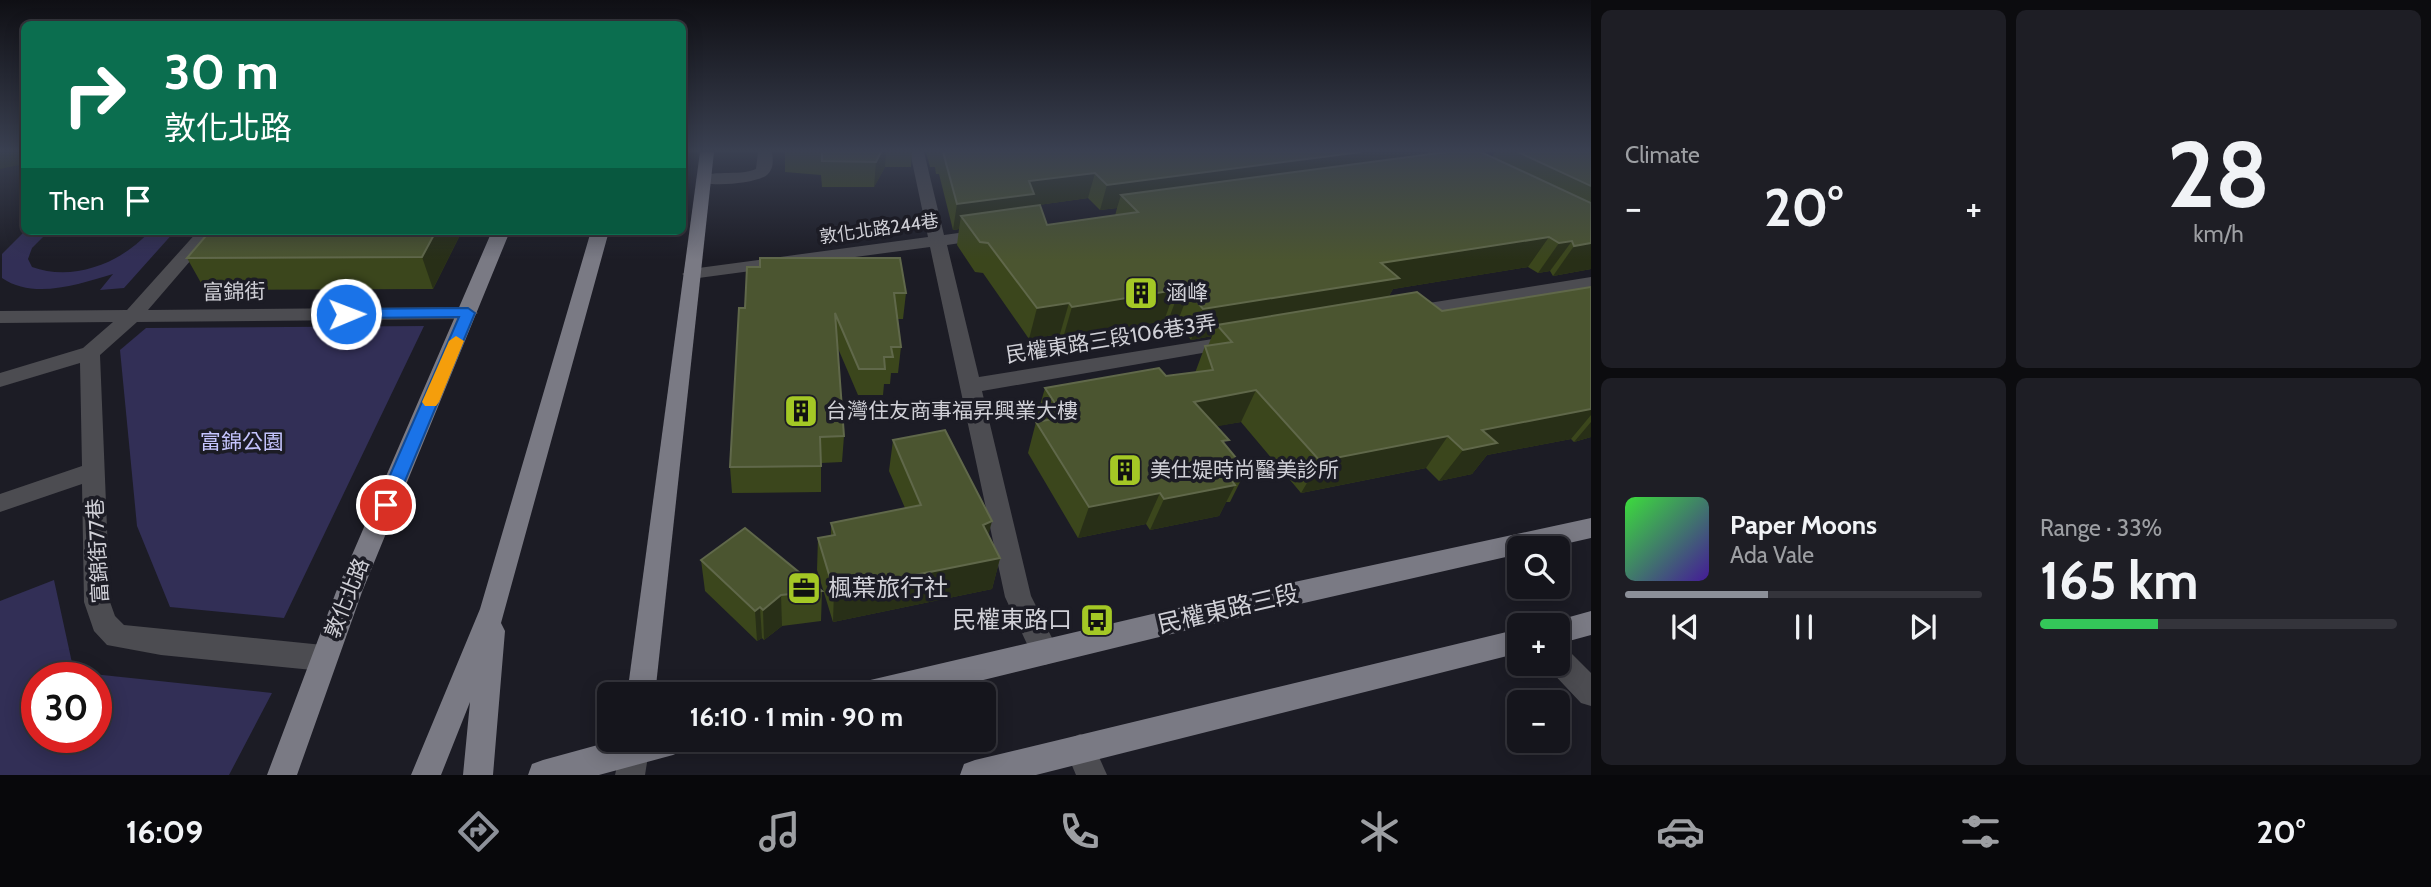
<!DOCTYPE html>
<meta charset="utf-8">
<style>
body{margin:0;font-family:Cabin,"Noto Sans TC",sans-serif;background:#1e1e25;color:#f1f3f6;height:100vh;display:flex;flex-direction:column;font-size:26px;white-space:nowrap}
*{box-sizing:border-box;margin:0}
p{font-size:23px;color:#9d9fa3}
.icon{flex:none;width:38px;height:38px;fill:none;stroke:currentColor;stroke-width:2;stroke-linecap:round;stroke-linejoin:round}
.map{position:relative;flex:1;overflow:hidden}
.drawer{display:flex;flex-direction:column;gap:10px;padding:10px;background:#0c0c0f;width:840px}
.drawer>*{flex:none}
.hud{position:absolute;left:21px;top:21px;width:665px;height:214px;border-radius:10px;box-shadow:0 4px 18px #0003,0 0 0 2px #34343b;background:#0b6e4f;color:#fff;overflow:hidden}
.buttons{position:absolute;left:1507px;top:536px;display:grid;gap:14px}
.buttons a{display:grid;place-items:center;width:63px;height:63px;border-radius:10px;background:#15151c;box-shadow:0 4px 18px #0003,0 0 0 2px #34343b;font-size:35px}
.speed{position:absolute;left:21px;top:662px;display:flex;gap:14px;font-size:35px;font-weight:700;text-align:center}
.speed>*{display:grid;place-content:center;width:91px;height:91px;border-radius:50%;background:#15151c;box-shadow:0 4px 18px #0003,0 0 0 2px #34343b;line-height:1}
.speed .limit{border:10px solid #d22;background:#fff;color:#111}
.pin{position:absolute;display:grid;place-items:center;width:60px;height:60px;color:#fff;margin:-30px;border:4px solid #fff;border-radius:50%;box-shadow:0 2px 7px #0007}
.me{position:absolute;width:77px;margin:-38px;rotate:89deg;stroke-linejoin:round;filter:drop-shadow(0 0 5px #0008)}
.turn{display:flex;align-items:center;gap:24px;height:147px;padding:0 28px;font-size:32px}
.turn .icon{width:91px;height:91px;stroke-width:2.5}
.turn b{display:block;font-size:49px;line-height:60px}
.then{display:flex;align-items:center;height:66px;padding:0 28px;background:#0003;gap:14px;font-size:26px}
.big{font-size:52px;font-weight:800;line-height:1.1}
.drawer .widget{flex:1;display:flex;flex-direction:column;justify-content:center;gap:10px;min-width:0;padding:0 24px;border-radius:10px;background:#1e1e25}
.drawer .dial{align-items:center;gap:0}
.dial b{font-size:91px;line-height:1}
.song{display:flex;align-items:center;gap:21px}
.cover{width:84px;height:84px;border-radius:10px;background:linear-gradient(135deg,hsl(120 70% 55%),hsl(260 70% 35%))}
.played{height:7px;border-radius:4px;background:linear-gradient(90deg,#8c9099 40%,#34343b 40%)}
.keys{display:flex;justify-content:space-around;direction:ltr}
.heat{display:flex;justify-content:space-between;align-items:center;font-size:38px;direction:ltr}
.charge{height:10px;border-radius:5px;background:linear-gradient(90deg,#34c759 33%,#34343b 0)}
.drawer .tiles{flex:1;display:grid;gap:10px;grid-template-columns:repeat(2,1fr)}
.trip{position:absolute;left:597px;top:682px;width:399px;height:70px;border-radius:10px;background:#15151c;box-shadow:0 4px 18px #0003,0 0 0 2px #34343b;font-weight:800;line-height:70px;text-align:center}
.tab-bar{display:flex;height:112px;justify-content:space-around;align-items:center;background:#08080b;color:#9d9fa3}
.tab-bar .icon{width:49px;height:49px}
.tab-bar .on{color:#8c9099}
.tab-bar b{font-size:32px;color:#f1f3f6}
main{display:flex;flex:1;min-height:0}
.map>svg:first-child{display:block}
</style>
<main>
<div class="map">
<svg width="1591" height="775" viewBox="0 0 1591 775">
<rect width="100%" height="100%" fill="#1c1c25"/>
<!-- green -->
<g fill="#322f56" fill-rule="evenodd">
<path d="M25,231H49L32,248L28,259L32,267C73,282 122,263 150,231H175L124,288L100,290L113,274C79,284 34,300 2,278V254Z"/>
<path d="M424,326L284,618L170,607L137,526L120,350L146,328Z"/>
<path d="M54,580L74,672L272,693L229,775H0V601ZM37,677H96V737H37Z"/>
</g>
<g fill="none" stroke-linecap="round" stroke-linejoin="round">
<!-- minor -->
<g fill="#4c4c51" fill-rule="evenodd">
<path d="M758,152H772C773,159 774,168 768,174C759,184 705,188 696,180C710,168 738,177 756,169Z"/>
<path d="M910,152H924L944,235L987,229L996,234L987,239L947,245L979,377L1237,335L1244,336L1247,341L1244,346L1237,347L982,391L1031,596L1059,652L1055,661L1045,665L1035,661L1005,597L930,247L691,279L682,274L691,269L928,237Z"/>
<path d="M198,231H216L148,310L468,307L478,313L468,319L137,322L100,355L110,602L115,616L124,625L323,645L333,649L337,658L333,667L323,671L161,655L107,645L94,631L84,602L82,484L0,512V494L82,466L80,363L0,387V373L83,348L113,322L0,323V311L127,310Z"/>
<path d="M1591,277V287L1410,318L1400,312L1410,306Z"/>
<path d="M1558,646L1568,650L1591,673V706L1581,703L1548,668L1546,663H1558Z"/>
<path d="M1080,734L1091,739L1107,775H1076L1065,749L1069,739Z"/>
<path d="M623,740H645L649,750L645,775H615Z"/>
</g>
<!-- major -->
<g fill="#7a7a84" fill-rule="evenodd">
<path d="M700,152H714L655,695H627Z"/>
<path d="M492,231H510L362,592L297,775H267L336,592Z"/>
<path d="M591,231H609L501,623L505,631L493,775H463L470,702L441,775H411L480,609Z"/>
<path d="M1591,518V538L1547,548H1519V554L1229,620L922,695H852L856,685L866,681L1229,596Z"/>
<path d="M1591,611V635L1558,644V625L1548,623Z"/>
<path d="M1519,629V653L1036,775H960L964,764L975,760Z"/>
<path d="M616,740H688L684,750L673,755L599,775H528L532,764L543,760Z"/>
</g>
</g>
<!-- wall -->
<g fill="#3b461c" fill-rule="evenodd">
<path d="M785,152H912L911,167H885L874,187H822L821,175L785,172Z"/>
<path d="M926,152H1439L1438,153L1492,157L1495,152H1591V269L1553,276L1550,271L1538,273L1528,267L1393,289L1389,296L1442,311L1591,287V437L1574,442L1571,439L1487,455L1472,474L1439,481L1426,468L1301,493L1241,422L1216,426L1226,446L1246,470L1230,502H1226L1219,516L1150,530L1146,524L1078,538L1028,453L1036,422H1038L1036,419L1045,388L1195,373L1205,346H1208L1212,336L1191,340L1177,323L1167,324L1164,321L1063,338L1060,334L1029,339L983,273L975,272L957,245L959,229L953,230L939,174H936L935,167H930ZM1088,198L1100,210L1117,208L1115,216L1047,225L1031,206Z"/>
<path d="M461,233L433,289L205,290L187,258Z"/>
<path d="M747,267L906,293L903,319H897L901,347L898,373H891L890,384H884L883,395H858L837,346L844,436L842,462L821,463V492L732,493L730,467L745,308Z"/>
<path d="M893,440L988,536L1000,558L992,589L833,622L817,570L818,538L831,536V523L905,508L889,471Z"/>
<path d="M701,560L822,591L821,621L782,626L764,640L762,638L757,641L705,591Z"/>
</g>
<!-- shaded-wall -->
<g fill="#282f17">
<path d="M0,152H24V164L0,169Z"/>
<path d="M881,152H886L885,167L874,187L876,162Z"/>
<path d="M1361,152H1428L1419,168L1121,195L1117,208L1100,210L1107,185Z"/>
<path d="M1095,173L1088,198L961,216L959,229L953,230L957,204L1029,181Z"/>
<path d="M436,231H460L461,233L433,289L422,257Z"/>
<path d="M1549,237L1528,267L1393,289L1382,308L1217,325L1212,336L1191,340L1203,309L1381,263Z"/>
<path d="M1572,241L1550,271L1538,273L1559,243Z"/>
<path d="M1591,243V269L1553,276L1574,246Z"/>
<path d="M1175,290L1164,321L1063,338L1072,307Z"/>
<path d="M1189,292L1177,323L1167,324L1178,294Z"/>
<path d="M1069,303L1060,334L1029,339L1037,308Z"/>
<path d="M1256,390L1241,422L1181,433L1194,402Z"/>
<path d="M1591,409V415L1571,439L1487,455L1472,474L1439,481L1463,450L1482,430Z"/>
<path d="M1591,422V437L1574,442Z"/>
<path d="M1448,436L1426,468L1301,493L1320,461Z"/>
<path d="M1235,485L1219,516L1150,530L1164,499Z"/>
<path d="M1160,493L1146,524L1078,538L1089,507Z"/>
<path d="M992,521L984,552L983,525Z"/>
<path d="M1000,558L992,589L833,622L834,591Z"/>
<path d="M781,595L782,626L764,640L763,610Z"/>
<path d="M760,607L762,638L757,641L755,611Z"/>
</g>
<!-- building -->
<g fill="#4b5530" stroke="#60684a" stroke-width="2">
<path d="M822,152H881L876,162L822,161Z"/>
<path d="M943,152H1361L1107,185L1095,173L1029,181L1034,194L957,204Z"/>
<path d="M1447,152H1481L1591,203V243L1574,246L1572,241L1559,243L1549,237L1381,263L1399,278L1203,309L1189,292L1178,294L1175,290L1072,307L1069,303L1037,308L988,243L980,242L961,216L1040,205L1047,225L1138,212L1121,195Z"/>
<path d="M1518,152H1591V186Z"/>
<path d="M210,231H436L422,257L187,258Z"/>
<path d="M760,258H900L906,293H894L901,347H891L893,357H884L885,369H859L835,313L844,436L820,437L821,466L730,467L739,308H745L747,267H760Z"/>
<path d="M1591,287V409L1482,430L1497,443L1463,450L1448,436L1320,461L1256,390L1194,402L1229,440L1222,441L1246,470H1224L1235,485L1164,499L1160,493L1089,507L1036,422L1064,417L1045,388L1159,368L1166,376L1213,370L1205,346L1232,342L1217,325L1417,292L1442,311Z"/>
<path d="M945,430L992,521L983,525L1000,558L834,591L818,538L835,535L831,523L921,505L893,440Z"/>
<path d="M745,528L822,591L781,595L763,610L760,607L755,611L701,560Z"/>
</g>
<!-- sky -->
<linearGradient id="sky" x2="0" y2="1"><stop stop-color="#0f0f14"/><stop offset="0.58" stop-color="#3a4051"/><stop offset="1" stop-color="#3a4051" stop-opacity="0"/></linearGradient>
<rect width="1591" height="260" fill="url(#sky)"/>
<!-- route -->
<path fill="#1a73e8" stroke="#114b97" stroke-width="2" d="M468,308L475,313L395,505L393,510H380L377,505L459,317L346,318L338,314L346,309Z"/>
<!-- slow -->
<path fill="#f59e0b" d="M456,336L464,341L439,402L436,406H425L422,402L449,341Z"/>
<!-- icons -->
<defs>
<g id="building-square" transform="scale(1.75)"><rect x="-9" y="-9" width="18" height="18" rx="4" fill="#a4c825" stroke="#1c1c25"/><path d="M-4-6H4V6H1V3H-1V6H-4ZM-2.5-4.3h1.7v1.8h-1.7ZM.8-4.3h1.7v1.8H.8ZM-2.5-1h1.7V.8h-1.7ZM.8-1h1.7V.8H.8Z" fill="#111"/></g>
<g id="office-square" transform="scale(1.75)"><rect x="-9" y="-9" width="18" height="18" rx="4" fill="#a4c825" stroke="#1c1c25"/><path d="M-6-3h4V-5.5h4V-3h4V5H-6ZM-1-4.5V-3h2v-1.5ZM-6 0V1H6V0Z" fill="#111"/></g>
<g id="bus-square" transform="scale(1.75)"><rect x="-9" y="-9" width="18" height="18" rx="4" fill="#a4c825" stroke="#1c1c25"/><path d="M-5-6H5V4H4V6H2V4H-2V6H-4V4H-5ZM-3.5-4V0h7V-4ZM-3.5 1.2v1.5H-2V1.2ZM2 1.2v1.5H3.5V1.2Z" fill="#111"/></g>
</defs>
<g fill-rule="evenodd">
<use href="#building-square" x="1141" y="293"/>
<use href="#building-square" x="801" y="411"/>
<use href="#building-square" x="1125" y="470"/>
<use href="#office-square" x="804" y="588"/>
<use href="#bus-square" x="1097" y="620"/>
</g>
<g text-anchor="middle" stroke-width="7" stroke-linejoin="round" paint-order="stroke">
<!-- far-street labels -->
<g font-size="18" fill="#d0d0d7" stroke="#1c1c25">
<text transform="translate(879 229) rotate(-8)" y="6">敦化北路244巷</text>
</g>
<!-- street labels -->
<g font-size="21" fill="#d0d0d7" stroke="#1c1c25">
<text transform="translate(234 292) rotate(-1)" y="7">富錦街</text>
<text transform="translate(1111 339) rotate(-9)" y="7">民權東路三段106巷3弄</text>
<text transform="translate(98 551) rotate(-93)" y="7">富錦街77巷</text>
<text transform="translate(347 598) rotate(-68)" y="7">敦化北路</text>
</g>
<!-- poi labels -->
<g font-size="21" fill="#d0d0d7" stroke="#1c1c25" text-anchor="start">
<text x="1166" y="300">涵峰</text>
<text x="826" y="418">台灣住友商事福昇興業大樓</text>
<text x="1150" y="477">美仕媞時尚醫美診所</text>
</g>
<!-- park labels -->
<g font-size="21" fill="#c5c4fd" stroke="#1c1c25">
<text x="242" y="449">富錦公園</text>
</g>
<!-- near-poi labels -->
<g font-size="24" fill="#d0d0d7" stroke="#1c1c25" text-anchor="start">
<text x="828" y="596">楓葉旅行社</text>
<text x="1072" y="628" text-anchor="end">民權東路口</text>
</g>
<!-- near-street labels -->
<g font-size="24" fill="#d0d0d7" stroke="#1c1c25">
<text transform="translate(1228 609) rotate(-13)" y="8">民權東路三段</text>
</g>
</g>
</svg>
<div class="buttons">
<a><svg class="icon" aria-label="search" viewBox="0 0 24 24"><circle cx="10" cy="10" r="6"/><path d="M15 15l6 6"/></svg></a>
<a>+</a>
<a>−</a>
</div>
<div class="speed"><div class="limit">30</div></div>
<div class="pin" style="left:386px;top:505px;background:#d93025"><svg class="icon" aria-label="arrive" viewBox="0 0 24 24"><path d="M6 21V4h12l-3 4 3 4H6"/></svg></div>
<svg class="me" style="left:346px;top:314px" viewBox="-20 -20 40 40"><circle r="17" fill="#1a73e8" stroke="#fff" stroke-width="3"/><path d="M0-11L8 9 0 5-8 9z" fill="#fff"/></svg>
<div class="trip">16:10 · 1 min · 90 m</div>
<div class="hud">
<div class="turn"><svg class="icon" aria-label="right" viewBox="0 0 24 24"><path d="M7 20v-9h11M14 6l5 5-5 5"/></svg><div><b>30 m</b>敦化北路</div></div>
<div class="then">Then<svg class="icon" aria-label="arrive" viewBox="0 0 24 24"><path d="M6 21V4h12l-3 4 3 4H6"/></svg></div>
</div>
</div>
<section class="drawer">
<div class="tiles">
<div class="widget"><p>Climate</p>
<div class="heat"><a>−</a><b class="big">20°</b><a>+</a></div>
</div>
<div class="widget dial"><b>28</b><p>km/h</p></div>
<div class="widget">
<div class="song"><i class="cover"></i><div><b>Paper Moons</b><p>Ada Vale</p></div></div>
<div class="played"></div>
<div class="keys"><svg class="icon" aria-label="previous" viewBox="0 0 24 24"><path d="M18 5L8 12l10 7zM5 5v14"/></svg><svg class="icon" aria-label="pause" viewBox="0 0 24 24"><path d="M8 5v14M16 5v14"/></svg><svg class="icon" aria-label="next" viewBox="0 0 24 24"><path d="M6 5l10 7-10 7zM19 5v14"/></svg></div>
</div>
<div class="widget"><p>Range · 33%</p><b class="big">165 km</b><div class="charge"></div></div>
</div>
</section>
</main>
<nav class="tab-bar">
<b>16:09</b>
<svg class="icon on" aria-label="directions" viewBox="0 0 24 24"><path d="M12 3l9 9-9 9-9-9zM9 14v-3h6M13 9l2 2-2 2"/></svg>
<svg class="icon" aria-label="music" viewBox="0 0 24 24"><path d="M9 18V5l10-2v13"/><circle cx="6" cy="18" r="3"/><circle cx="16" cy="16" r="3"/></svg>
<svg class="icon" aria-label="phone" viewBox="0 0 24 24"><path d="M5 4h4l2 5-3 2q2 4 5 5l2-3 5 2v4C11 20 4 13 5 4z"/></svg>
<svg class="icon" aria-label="climate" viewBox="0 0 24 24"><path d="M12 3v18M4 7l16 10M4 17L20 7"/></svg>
<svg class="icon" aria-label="car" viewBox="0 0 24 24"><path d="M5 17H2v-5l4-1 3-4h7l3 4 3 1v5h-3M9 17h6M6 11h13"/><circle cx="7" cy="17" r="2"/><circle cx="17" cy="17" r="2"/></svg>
<svg class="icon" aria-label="filters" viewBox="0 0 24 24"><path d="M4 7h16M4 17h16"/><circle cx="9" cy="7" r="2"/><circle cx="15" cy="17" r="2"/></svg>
<b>20°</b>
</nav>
